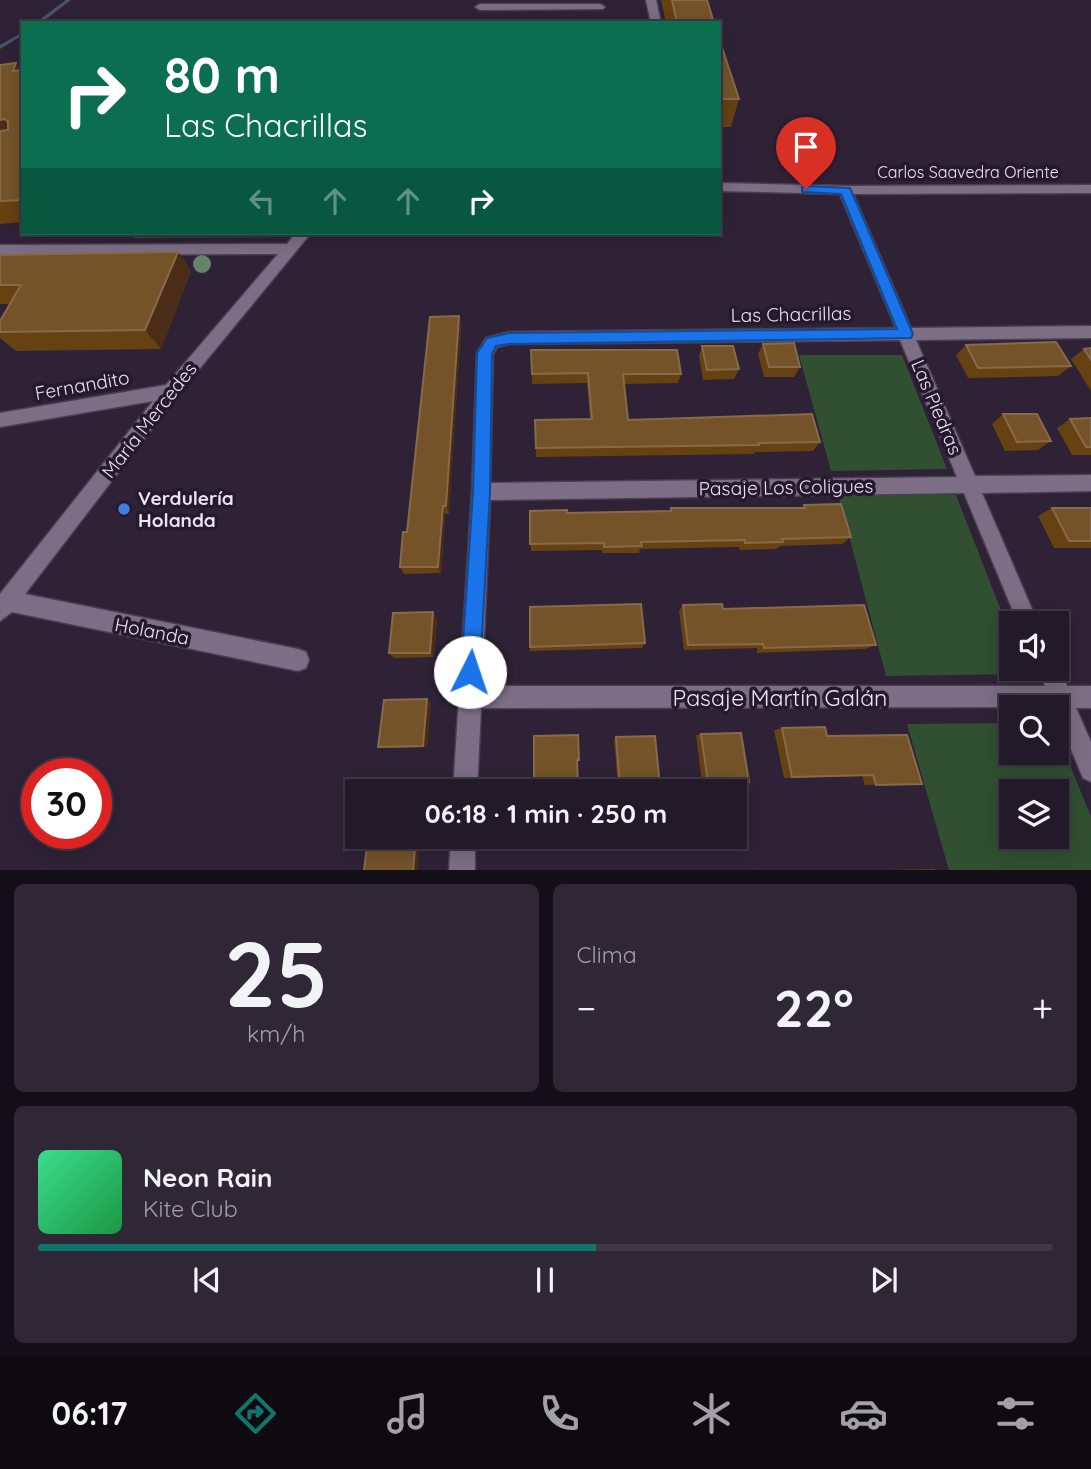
<!DOCTYPE html>
<html lang="es">
<meta charset="utf-8">
<style>
body{margin:0;font-family:Quicksand,sans-serif;background:#2f2735;color:#f1f3f6;height:100vh;display:flex;flex-direction:column;font-size:26px;white-space:nowrap}
*{box-sizing:border-box;margin:0}
p{font-size:23px;color:#a3a1a8}
.icon{flex:none;width:38px;height:38px;fill:none;stroke:currentColor;stroke-width:2;stroke-linecap:round;stroke-linejoin:round}
.map{position:relative;height:870px;overflow:hidden}
.details{display:flex;flex-direction:column;gap:14px;padding:14px;background:#130e17;flex:1}
.details>*{flex:none}
.banner{position:absolute;left:21px;top:21px;width:700px;height:214px;border-radius:0px;box-shadow:0 4px 18px #0003,0 0 0 2px #403846;background:#0b6e4f;color:#fff;overflow:hidden}
.tools{position:absolute;left:999px;top:611px;display:grid;gap:14px}
.tools a{display:grid;place-items:center;width:70px;height:70px;border-radius:0px;background:#231a29;box-shadow:0 4px 18px #0003,0 0 0 2px #403846;font-size:35px}
.speed{position:absolute;left:21px;top:758px;display:flex;gap:14px;font-size:35px;font-weight:700;text-align:center}
.speed>*{display:grid;place-content:center;width:91px;height:91px;border-radius:50%;background:#231a29;box-shadow:0 4px 18px #0003,0 0 0 2px #403846;line-height:1}
.speed .limit{border:10px solid #d22;background:#fff;color:#111}
.pin{position:absolute;display:grid;place-items:center;width:60px;height:60px;color:#fff;margin:-72px -30px;border-radius:50% 50% 50% 0;rotate:-45deg;box-shadow:0 0 7px #0007}
.pin .icon{rotate:45deg}
.me{position:absolute;width:77px;margin:-38px;rotate:4deg;stroke-linejoin:round;filter:drop-shadow(0 0 5px #0008)}
.turn{display:flex;align-items:center;gap:24px;height:147px;padding:0 28px;font-size:32px}
.turn .icon{width:91px;height:91px;stroke-width:2.5}
.turn b{display:block;font-size:49px;line-height:60px}
.lanes{display:flex;align-items:center;height:66px;padding:0 28px;background:#0003;justify-content:center;gap:35px;direction:ltr}
.lanes .off{opacity:.35}
.big{font-size:52px;font-weight:700;line-height:1.1}
.details .widget{flex:1;display:flex;flex-direction:column;justify-content:center;gap:10px;min-width:0;padding:0 24px;border-radius:10px;background:#2f2735}
.details .dial{align-items:center;gap:0}
.dial b{font-size:91px;line-height:1}
.song{display:flex;align-items:center;gap:21px}
.cover{width:84px;height:84px;border-radius:10px;background:linear-gradient(135deg,hsl(150 70% 55%),hsl(140 70% 35%))}
.played{height:7px;border-radius:4px;background:linear-gradient(90deg,#0f766e 55%,#403846 55%)}
.keys{display:flex;justify-content:space-around;direction:ltr}
.heat{display:flex;justify-content:space-between;align-items:center;font-size:38px;direction:ltr}
.details .tiles{flex:1;display:grid;gap:14px;grid-template-columns:1fr 1fr}
.widget:last-child{grid-column:span 2}
.trip{position:absolute;left:345px;top:779px;width:402px;height:70px;border-radius:0px;background:#231a29;box-shadow:0 4px 18px #0003,0 0 0 2px #403846;font-weight:700;line-height:70px;text-align:center}
.dock{display:flex;height:112px;justify-content:space-around;align-items:center;background:#0e0a10;color:#a3a1a8}
.dock .icon{width:49px;height:49px}
.dock .selected{color:#0f766e}
.dock b{font-size:32px;color:#f1f3f6}
.map>svg:first-child{display:block}
</style>
<div class="map">
<svg width="1091" height="871" viewBox="0 0 1091 871">
<rect width="100%" height="100%" fill="#2f2237"/>
<!-- green -->
<g fill="#305031" fill-rule="evenodd">
<path d="M136,233H292L288,237L134,238Z"/>
<path d="M799,355H902L947,469L831,471Z"/>
<path d="M838,494L956,495L1011,636L1012,668L1024,669L1026,674L886,676Z"/>
<path d="M1011,723L1012,752H1057V733L1091,817V870H949L907,724ZM1012,791H1057V836H1012Z"/>
</g>
<g fill="none" stroke-linecap="round" stroke-linejoin="round">
<!-- stream -->
<g fill="#47546c" fill-rule="evenodd">
<path d="M66,0H71L41,23H35Z"/>
<path d="M23,32V35L0,49V45Z"/>
</g>
<!-- minor casing -->
<g stroke="#4a3f51" stroke-width="3">
<g id="minor">
<path d="M646,0H656L661,23H651Z"/>
<path d="M600,4L605,7L603,9L480,10L475,7L480,4Z"/>
<path d="M719,183L845,186L1091,185V193L853,194L911,328L1091,326V338L916,340L975,476L1091,475V491L982,493L1038,623H1018L964,493L490,500L482,686H1045L1037,668H1057V663L1067,686H1091V708H1076L1091,742V782L1083,778L1057,716V707L481,708L477,791H453L472,492L477,353L486,338L509,332L896,328L840,194L719,191ZM900,340L957,477L490,483L493,354L497,347L509,344Z"/>
<path d="M296,233H311L177,396L25,594L298,649L306,652L309,660L306,668L298,671L12,612L0,621V594L153,401L0,427V413L166,385L278,254L0,255V245L287,244Z"/>
<path d="M451,836H475V871H449Z"/>
</g>
</g>
<!-- minor -->
<use href="#minor" fill="#7d6e86" fill-rule="evenodd"/>
</g>
<!-- trees -->
<circle fill="#648368" cx="202" cy="264" r="9"/>
<!-- wall -->
<g fill="#664111">
<path d="M661,0H707L714,23H666Z"/>
<path d="M719,38L739,99L731,127H719Z"/>
<path d="M0,65L23,70V222L0,224Z"/>
<path d="M178,252L191,271L161,349L16,351L0,338V321L10,304H0V255Z"/>
<path d="M459,316L461,327L449,514H445L441,573L404,574L400,567L407,532Z"/>
<path d="M763,344L800,367L794,377H764L758,354Z"/>
<path d="M966,345L1071,366L1058,376L968,378L956,355Z"/>
<path d="M702,346L739,369L734,379L703,380L699,356Z"/>
<path d="M1091,348V391L1071,359L1084,349Z"/>
<path d="M531,350L681,374L678,383L624,384L628,420L820,442L813,451L755,452L754,454L536,457L535,420L590,419L587,383L532,384Z"/>
<path d="M1003,414L1051,441L1038,450L1005,451L992,424Z"/>
<path d="M1091,418V455H1072L1057,428L1070,419Z"/>
<path d="M804,505L851,537L842,544L780,546L776,549L740,550L739,547L640,549L639,553H602V550L531,551L530,511L567,513L669,511L671,508H802Z"/>
<path d="M1052,508H1091V548H1054L1038,516Z"/>
<path d="M683,605L723,609L876,645L865,649L757,653V648L684,650L679,611Z"/>
<path d="M437,618L434,657L394,658L389,653Z"/>
<path d="M645,643L642,648L530,651V647Z"/>
<path d="M431,702L427,747L384,748L378,747Z"/>
<path d="M782,728L827,736L922,784L865,785L862,776L784,778L774,730Z"/>
<path d="M701,734L749,782L702,783L696,735Z"/>
<path d="M616,737L660,786L618,787L614,739Z"/>
<path d="M933,869L940,871L886,870Z"/>
</g>
<!-- shaded-wall -->
<g fill="#4a2d16">
<path d="M16,63L23,73L13,71Z"/>
<path d="M5,119L23,140L0,144V120Z"/>
<path d="M178,252L191,271L161,349L145,330Z"/>
<path d="M459,316L461,327L449,514L446,506Z"/>
<path d="M443,506L445,514L441,573L438,567Z"/>
<path d="M433,612L437,618L434,657L430,653Z"/>
<path d="M427,699L431,702L427,747L423,746Z"/>
<path d="M416,836H420L418,871H413Z"/>
</g>
<!-- building -->
<g fill="#745329" stroke="#876a49" stroke-width="2">
<path d="M672,0H707L714,23H677Z"/>
<path d="M719,38L739,99H719Z"/>
<path d="M16,63L13,71L23,70V200L0,201V131L8,130V122L5,119L0,120V65Z"/>
<path d="M178,252L145,330L0,332V321L21,285H0V255Z"/>
<path d="M459,316L446,506H443L438,567H400L403,532H407L430,317Z"/>
<path d="M1056,342L1071,366L978,368L966,345Z"/>
<path d="M794,343L800,367H769L763,344Z"/>
<path d="M702,346H733L739,369L707,370Z"/>
<path d="M1091,348V360L1084,349Z"/>
<path d="M531,350H677L681,374H623L628,420L812,414L820,442L759,443V445L536,448L535,420L592,419L588,373L532,374Z"/>
<path d="M1003,414H1037L1051,441L1017,442Z"/>
<path d="M1091,418V447H1086L1070,419Z"/>
<path d="M841,504L851,537L782,539L783,542L745,543V540L641,542L642,546L604,547V543L530,544V511L567,510V513L671,511V508H805L804,505Z"/>
<path d="M1052,508H1091V541H1069Z"/>
<path d="M641,604L645,643L530,647V607Z"/>
<path d="M722,604L723,609L864,605L876,645L764,648L763,644L688,645L683,605Z"/>
<path d="M433,612L430,653H389L393,613Z"/>
<path d="M427,699L423,746L378,747L384,700Z"/>
<path d="M825,727L827,736L907,735L922,784L876,785L873,775L792,777L782,728Z"/>
<path d="M741,733L749,782L708,783L701,734Z"/>
<path d="M578,735L579,760H577L578,785L534,786V736Z"/>
<path d="M655,736L660,786L620,787L616,737Z"/>
<path d="M368,836H416L413,871H364Z"/>
</g>
<!-- route -->
<path fill="#1a73e8" stroke="#114b97" stroke-width="2" d="M806,186L850,188L913,334L911,338L509,344L496,346L492,354L490,492L480,672L477,679L470,682L463,679L461,672L473,492L477,353L487,338L509,333L897,329L841,194L802,192V187Z"/>
<!-- markers -->
<circle fill="#3f7fe0" stroke="#25192d" stroke-width="2.5" cx="124" cy="509" r="7"/>
<g text-anchor="middle" stroke-width="7" stroke-linejoin="round" paint-order="stroke">
<!-- far-street labels -->
<g font-size="16" fill="#ece4f2" stroke="#25192d">
<text x="968" y="178">Carlos Saavedra Oriente</text>
</g>
<!-- street labels -->
<g font-size="19" fill="#ece4f2" stroke="#25192d">
<text transform="translate(791 314) rotate(-1)" y="7">Las Chacrillas</text>
<text transform="translate(82 385) rotate(-10)" y="7">Fernandito</text>
<text transform="translate(937 407) rotate(67)" y="7">Las Piedras</text>
<text transform="translate(149 420) rotate(-52)" y="7">María Mercedes</text>
<text transform="translate(786 487) rotate(-1)" y="7">Pasaje Los Coligues</text>
<text transform="translate(152 631) rotate(11)" y="7">Holanda</text>
</g>
<!-- poi labels -->
<g font-size="19" font-weight="bold" fill="#ece4f2" stroke="#25192d" text-anchor="start">
<text x="138" y="505">Verdulería<tspan x="138" dy="22">Holanda</tspan></text>
</g>
<!-- near-street labels -->
<g font-size="23" fill="#ece4f2" stroke="#25192d">
<text x="780" y="706">Pasaje Martín Galán</text>
</g>
</g>
</svg>
<div class="tools">
<a><svg class="icon" aria-label="sound" viewBox="0 0 24 24"><path d="M4 9h4l5-4v14l-5-4H4zM17 9q2 3 0 6"/></svg></a>
<a><svg class="icon" aria-label="search" viewBox="0 0 24 24"><circle cx="10" cy="10" r="6"/><path d="M15 15l6 6"/></svg></a>
<a><svg class="icon" aria-label="layers" viewBox="0 0 24 24"><path d="M12 4l9 5-9 5-9-5zM3 14l9 5 9-5"/></svg></a>
</div>
<div class="speed"><div class="limit">30</div></div>
<div class="pin" style="left:806px;top:189px;background:#d93025"><svg class="icon" aria-label="arrive" viewBox="0 0 24 24"><path d="M6 21V4h12l-3 4 3 4H6"/></svg></div>
<svg class="me" style="left:470px;top:672px" viewBox="-20 -20 40 40"><circle r="19" fill="#fff"/><path d="M0-13L10 11 0 6-10 11z" fill="#1a73e8"/></svg>
<div class="trip">06:18 · 1 min · 250 m</div>
<div class="banner">
<div class="turn"><svg class="icon" aria-label="right" viewBox="0 0 24 24"><path d="M7 20v-9h11M14 6l5 5-5 5"/></svg><div><b>80 m</b>Las Chacrillas</div></div>
<div class="lanes"><svg class="icon off" aria-label="left" viewBox="0 0 24 24"><path d="M17 20v-9H6M10 6l-5 5 5 5"/></svg><svg class="icon off" aria-label="ahead" viewBox="0 0 24 24"><path d="M12 20V5M6 11l6-6 6 6"/></svg><svg class="icon off" aria-label="ahead" viewBox="0 0 24 24"><path d="M12 20V5M6 11l6-6 6 6"/></svg><svg class="icon" aria-label="right" viewBox="0 0 24 24"><path d="M7 20v-9h11M14 6l5 5-5 5"/></svg></div>
</div>
</div>
<section class="details">
<div class="tiles">
<div class="widget dial"><b>25</b><p>km/h</p></div>
<div class="widget"><p>Clima</p>
<div class="heat"><a>−</a><b class="big">22°</b><a>+</a></div>
</div>
<div class="widget">
<div class="song"><i class="cover"></i><div><b>Neon Rain</b><p>Kite Club</p></div></div>
<div class="played"></div>
<div class="keys"><svg class="icon" aria-label="previous" viewBox="0 0 24 24"><path d="M18 5L8 12l10 7zM5 5v14"/></svg><svg class="icon" aria-label="pause" viewBox="0 0 24 24"><path d="M8 5v14M16 5v14"/></svg><svg class="icon" aria-label="next" viewBox="0 0 24 24"><path d="M6 5l10 7-10 7zM19 5v14"/></svg></div>
</div>
</div>
</section>
<nav class="dock">
<b>06:17</b>
<svg class="icon selected" aria-label="directions" viewBox="0 0 24 24"><path d="M12 3l9 9-9 9-9-9zM9 14v-3h6M13 9l2 2-2 2"/></svg>
<svg class="icon" aria-label="music" viewBox="0 0 24 24"><path d="M9 18V5l10-2v13"/><circle cx="6" cy="18" r="3"/><circle cx="16" cy="16" r="3"/></svg>
<svg class="icon" aria-label="phone" viewBox="0 0 24 24"><path d="M5 4h4l2 5-3 2q2 4 5 5l2-3 5 2v4C11 20 4 13 5 4z"/></svg>
<svg class="icon" aria-label="climate" viewBox="0 0 24 24"><path d="M12 3v18M4 7l16 10M4 17L20 7"/></svg>
<svg class="icon" aria-label="car" viewBox="0 0 24 24"><path d="M5 17H2v-5l4-1 3-4h7l3 4 3 1v5h-3M9 17h6M6 11h13"/><circle cx="7" cy="17" r="2"/><circle cx="17" cy="17" r="2"/></svg>
<svg class="icon" aria-label="filters" viewBox="0 0 24 24"><path d="M4 7h16M4 17h16"/><circle cx="9" cy="7" r="2"/><circle cx="15" cy="17" r="2"/></svg>
</nav>
